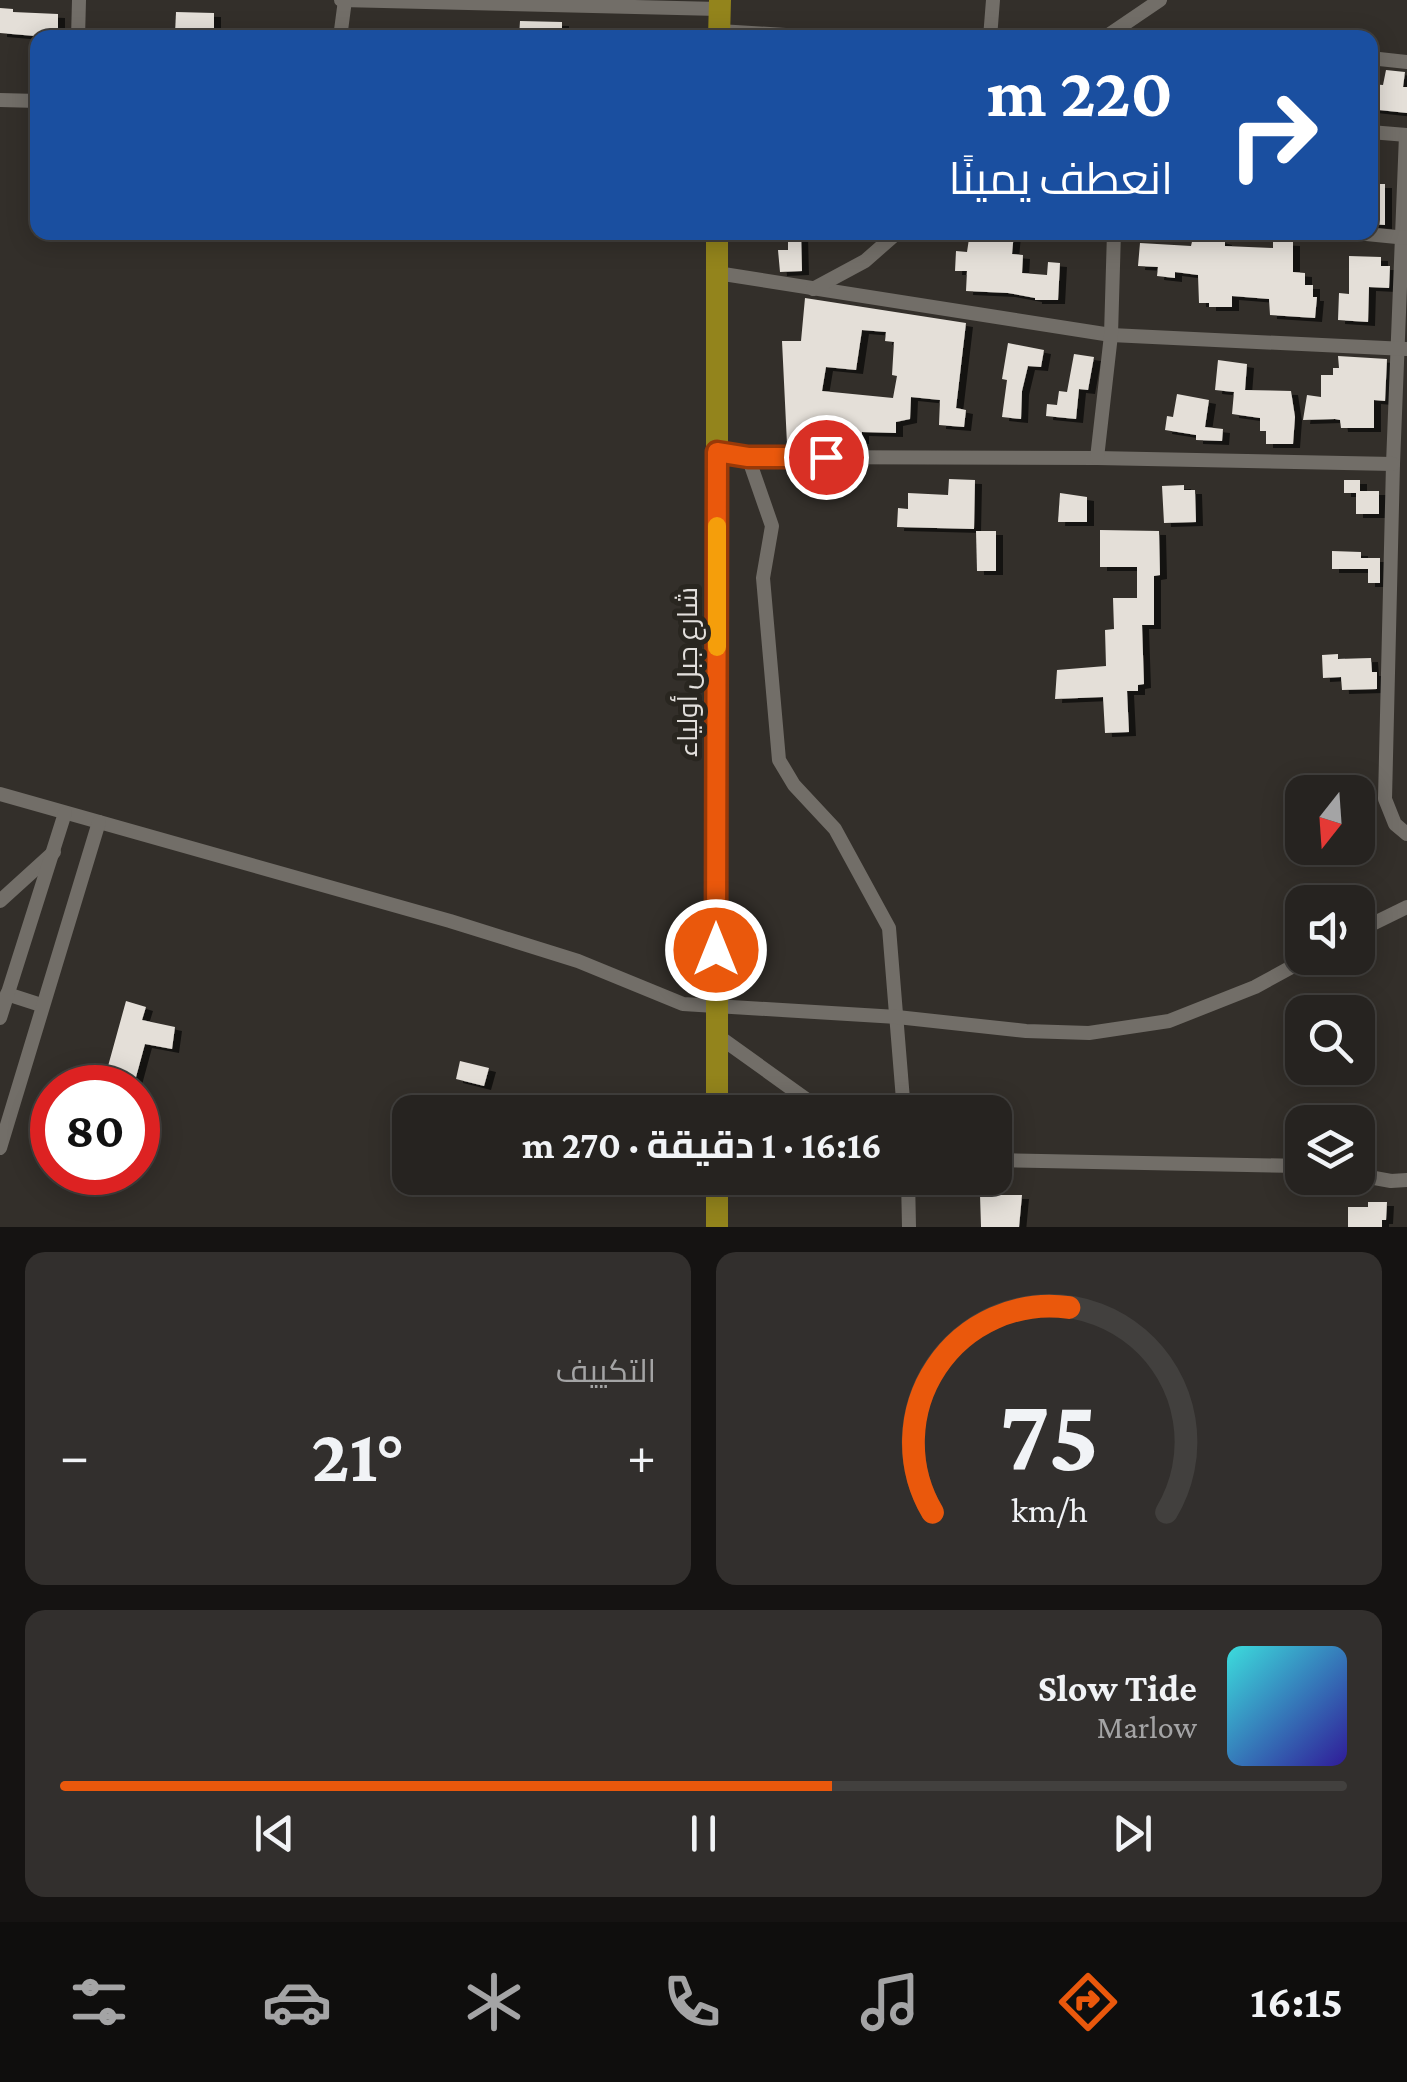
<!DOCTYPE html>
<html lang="ar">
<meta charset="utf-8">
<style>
body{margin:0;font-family:"Crimson Pro",Cairo,serif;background:#322f2d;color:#f1f3f6;direction:rtl;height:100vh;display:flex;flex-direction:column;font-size:38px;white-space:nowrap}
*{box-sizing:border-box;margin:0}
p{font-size:32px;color:#a4a4a5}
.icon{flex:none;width:55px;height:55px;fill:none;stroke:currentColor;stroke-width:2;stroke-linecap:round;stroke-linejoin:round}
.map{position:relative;height:1227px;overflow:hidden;direction:ltr}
.sheet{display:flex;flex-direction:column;gap:25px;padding:25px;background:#151312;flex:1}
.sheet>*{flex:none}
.banner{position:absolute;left:30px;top:30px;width:1348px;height:210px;border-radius:20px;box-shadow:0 5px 25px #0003,0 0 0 2px #42403e;direction:rtl;background:#1a4fa0;color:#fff;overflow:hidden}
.needle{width:65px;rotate:197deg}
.controls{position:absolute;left:1285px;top:775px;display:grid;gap:20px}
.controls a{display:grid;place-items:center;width:90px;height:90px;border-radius:20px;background:#262320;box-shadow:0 5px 25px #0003,0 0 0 2px #42403e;font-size:50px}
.speed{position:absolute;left:30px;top:1065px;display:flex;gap:20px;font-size:50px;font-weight:700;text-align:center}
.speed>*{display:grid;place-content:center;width:130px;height:130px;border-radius:50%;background:#262320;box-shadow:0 5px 25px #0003,0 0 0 2px #42403e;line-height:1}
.speed .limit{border:15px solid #d22;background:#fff;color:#111}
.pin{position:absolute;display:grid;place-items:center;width:85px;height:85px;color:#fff;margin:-42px;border:5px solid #fff;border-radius:50%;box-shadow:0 2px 10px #0007}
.me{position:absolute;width:110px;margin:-55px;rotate:0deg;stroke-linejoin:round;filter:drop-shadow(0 0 8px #0008)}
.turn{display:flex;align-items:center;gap:35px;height:210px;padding:0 40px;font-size:45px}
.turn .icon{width:130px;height:130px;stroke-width:2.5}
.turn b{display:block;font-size:70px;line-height:85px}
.big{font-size:75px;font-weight:700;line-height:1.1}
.sheet .widget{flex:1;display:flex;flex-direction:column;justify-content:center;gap:15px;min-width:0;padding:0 35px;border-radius:20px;background:#322f2d}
.sheet .dial{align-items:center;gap:0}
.dial svg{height:260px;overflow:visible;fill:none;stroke:#42403e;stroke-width:7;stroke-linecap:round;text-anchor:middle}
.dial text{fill:#f1f3f6;stroke:none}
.song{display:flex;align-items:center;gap:30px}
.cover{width:120px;height:120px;border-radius:15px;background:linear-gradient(135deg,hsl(180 70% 55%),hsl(250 70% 35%))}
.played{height:10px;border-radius:5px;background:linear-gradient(90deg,#ea580c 60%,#42403e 60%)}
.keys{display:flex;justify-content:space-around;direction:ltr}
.heat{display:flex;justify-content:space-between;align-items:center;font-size:55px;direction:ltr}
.sheet .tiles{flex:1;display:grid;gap:25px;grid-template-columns:1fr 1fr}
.widget:last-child{grid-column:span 2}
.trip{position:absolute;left:392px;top:1095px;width:620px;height:100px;border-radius:20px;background:#262320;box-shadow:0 5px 25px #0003,0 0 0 2px #42403e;font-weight:700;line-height:100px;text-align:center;direction:rtl}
.menu{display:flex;height:160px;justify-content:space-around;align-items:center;background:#0f0e0d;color:#a4a4a5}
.menu .icon{width:70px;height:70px}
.menu .selected{color:#ea580c}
.menu b{font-size:45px;color:#f1f3f6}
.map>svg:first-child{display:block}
</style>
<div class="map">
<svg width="1407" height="1227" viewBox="0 0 1407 1227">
<defs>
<filter id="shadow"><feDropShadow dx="7" dy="4" stdDeviation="0" flood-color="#0009"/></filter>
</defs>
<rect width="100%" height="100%" fill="#332f2a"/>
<!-- building -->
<g fill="#e4dfd8" fill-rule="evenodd" filter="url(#shadow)">
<path d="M0,8L13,9V12L58,14V38L0,33Z"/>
<path d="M176,12L214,13V38L175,34Z"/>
<path d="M520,21L562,22V38H519Z"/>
<path d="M1386,70L1405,72L1403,87H1407V113L1370,109V84L1383,85Z"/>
<path d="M1370,184H1385V225L1370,224Z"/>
<path d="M788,232H801L802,271L780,272L778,250H788Z"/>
<path d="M970,232H1014L1012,254L1023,255L1022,273L1047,275L1048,262L1060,263L1058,300H1035V298L1008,293L966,291L967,271H955L956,251L967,252Z"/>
<path d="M1194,233L1225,241V246L1273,248V241L1293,242V272L1305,273V285H1313V297H1317L1315,318L1270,315L1269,299L1232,296V307H1209V303H1199L1198,275L1175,272V278L1157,276L1158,267L1138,266L1140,243L1191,246Z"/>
<path d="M1349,256L1381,257V266H1390L1389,288L1369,287L1368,322L1338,320L1339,293L1349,294Z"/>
<path d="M805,298L966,323L956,408L966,410L964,427L939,425L940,400L911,397L910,419L896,422V433L862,432V440L805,439V443L787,444L782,341H801ZM862,330L886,332L885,341L894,342L892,375L897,376L893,398L822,391L826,367L856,370Z"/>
<path d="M1008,343L1044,350L1041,367L1028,366L1022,391L1021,419L1002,417L1007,380L1002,379Z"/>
<path d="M1074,354L1094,357L1088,390L1079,389L1076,419L1046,416L1047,404L1057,405L1059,391L1067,392Z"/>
<path d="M1338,356L1387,359L1385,401L1374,400V428H1341L1340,420L1335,419L1303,420L1307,395L1321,397V375H1333V368H1339Z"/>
<path d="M1218,360L1247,364L1245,390L1291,391L1295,417L1293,444H1266V431H1260V418L1232,414L1234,392L1215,390Z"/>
<path d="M1177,394L1209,400L1205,427L1223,429L1222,441L1196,440V435L1165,430L1167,416L1173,417Z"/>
<path d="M949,479L975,480L974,529L897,527L898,508L908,509V493L948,495Z"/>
<path d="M1344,480H1360V491H1379V514H1356V493H1344Z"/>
<path d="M1184,485V490H1195L1196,522L1164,523L1162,486Z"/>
<path d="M1060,493L1087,497V522H1058Z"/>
<path d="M1100,530L1159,531L1160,575L1154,576V625H1142L1144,684L1138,685V691H1127L1129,732L1105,733L1103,697L1055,699L1057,670L1106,666L1105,630L1114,629L1113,598H1137V567H1100Z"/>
<path d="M976,531H996V571H977Z"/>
<path d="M1332,551L1361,552V558H1380V583H1368V569H1332Z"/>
<path d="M1338,654V659L1371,658L1372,672H1377V689L1342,690L1341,677L1323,678L1322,655Z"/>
<path d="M126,1001L146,1007L142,1020L175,1027L172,1049L145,1044L133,1088H102Z"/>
<path d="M460,1061L489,1068L484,1086L456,1079Z"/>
<path d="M980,1195H1022L1019,1227H981Z"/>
<path d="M1368,1202H1387L1386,1220H1382V1227H1348V1207H1368Z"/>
</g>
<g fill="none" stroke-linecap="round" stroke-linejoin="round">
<!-- minor -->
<g stroke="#726e68" stroke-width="14">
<path d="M341,0L719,9"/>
<path d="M719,31L834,38"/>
<path d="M78,38L79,0"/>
<path d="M340,38L345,0"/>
<path d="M990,38L993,0"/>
<path d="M1104,38L1160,0"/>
<path d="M1370,58L1407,62"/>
<path d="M0,100L38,101"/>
<path d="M1370,132L1407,135"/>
<path d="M1406,135L1393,464L1385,799L1395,824L1407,834"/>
<path d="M1346,232L1407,238"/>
<path d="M717,273L1111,335L1406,349"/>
<path d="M813,289L865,261L898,232"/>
<path d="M717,452L748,457L1097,458L1393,464"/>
<path d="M748,457L772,526L763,578L779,760L794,785L835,829L889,928L904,1112"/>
<path d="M1097,458L1111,335L1114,232"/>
<path d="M0,794L450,921L578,961L683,1004L897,1017L1026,1031L1089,1033L1169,1021L1255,987L1308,958"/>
<path d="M0,901L54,852"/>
<path d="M1358,931L1407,907"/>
<path d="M7,994L41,1005"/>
<path d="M0,1018L65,813"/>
<path d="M718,1036L824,1112"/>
<path d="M0,1148L99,822"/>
<path d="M995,1160L1302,1166"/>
<path d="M1358,1175L1391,1181L1407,1180"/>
<path d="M908,1178L909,1227"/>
</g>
<!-- trunk -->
<g stroke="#93841c" stroke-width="22">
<path d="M719,38L720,0"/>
<path d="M717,1112V232"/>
<path d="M717,1178V1227"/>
</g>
</g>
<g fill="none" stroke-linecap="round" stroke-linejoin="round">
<!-- route casing -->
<g stroke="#983908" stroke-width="25">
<path id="route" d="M716,950L717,452L748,457H826"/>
</g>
<!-- route -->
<use href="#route" stroke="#ea580c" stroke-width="18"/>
<!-- slow -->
<path stroke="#f59e0b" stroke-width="18" d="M717,647V526"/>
</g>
<g text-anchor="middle" stroke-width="10" stroke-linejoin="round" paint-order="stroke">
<!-- street labels -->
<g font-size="28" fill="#e2dfdc" stroke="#292620">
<text transform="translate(687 672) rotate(-90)" y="10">شارع جبل أولياء</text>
</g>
</g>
</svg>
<div class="controls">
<a><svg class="needle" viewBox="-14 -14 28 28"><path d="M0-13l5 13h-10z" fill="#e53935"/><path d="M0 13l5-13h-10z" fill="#a4a4a5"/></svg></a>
<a><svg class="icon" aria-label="sound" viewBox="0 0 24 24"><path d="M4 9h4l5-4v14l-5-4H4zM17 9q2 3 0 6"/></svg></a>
<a><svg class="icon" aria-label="search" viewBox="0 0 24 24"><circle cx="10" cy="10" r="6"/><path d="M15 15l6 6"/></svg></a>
<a><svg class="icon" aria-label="layers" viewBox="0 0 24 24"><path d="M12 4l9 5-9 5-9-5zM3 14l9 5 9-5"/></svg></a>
</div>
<div class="speed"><div class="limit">80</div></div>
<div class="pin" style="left:826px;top:457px;background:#d93025"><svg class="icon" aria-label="arrive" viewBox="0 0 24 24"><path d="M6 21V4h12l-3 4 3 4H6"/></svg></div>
<svg class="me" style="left:716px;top:950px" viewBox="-20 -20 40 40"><circle r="17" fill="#ea580c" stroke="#fff" stroke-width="3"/><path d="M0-11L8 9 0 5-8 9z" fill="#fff"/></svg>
<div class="trip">16:16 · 1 دقيقة · 270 m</div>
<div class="banner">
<div class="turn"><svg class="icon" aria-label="right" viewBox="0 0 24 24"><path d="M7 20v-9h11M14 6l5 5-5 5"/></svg><div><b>220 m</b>انعطف يمينًا</div></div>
</div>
</div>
<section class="sheet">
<div class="tiles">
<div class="widget dial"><svg viewBox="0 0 100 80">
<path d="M14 69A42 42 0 1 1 86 69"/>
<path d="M14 69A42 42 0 0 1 56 6" stroke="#ea580c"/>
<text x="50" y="56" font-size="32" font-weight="700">75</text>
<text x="50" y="72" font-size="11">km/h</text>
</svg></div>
<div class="widget"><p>التكييف</p>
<div class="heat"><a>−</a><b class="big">21°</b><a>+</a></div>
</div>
<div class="widget">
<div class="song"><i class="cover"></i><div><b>Slow Tide</b><p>Marlow</p></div></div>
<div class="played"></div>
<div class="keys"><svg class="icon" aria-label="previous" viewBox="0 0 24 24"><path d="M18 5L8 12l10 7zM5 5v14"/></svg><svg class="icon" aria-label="pause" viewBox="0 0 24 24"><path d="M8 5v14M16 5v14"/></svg><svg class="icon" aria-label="next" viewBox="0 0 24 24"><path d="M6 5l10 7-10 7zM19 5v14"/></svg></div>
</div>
</div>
</section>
<nav class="menu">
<b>16:15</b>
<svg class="icon selected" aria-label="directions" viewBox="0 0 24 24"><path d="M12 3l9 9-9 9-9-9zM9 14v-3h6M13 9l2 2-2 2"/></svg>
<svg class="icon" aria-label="music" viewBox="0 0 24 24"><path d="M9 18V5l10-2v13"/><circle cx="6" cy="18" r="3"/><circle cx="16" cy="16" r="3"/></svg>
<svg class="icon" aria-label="phone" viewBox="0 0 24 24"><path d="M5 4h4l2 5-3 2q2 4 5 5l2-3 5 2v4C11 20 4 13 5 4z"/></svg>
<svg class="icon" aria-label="climate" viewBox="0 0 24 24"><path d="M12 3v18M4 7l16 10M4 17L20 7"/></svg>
<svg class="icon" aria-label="car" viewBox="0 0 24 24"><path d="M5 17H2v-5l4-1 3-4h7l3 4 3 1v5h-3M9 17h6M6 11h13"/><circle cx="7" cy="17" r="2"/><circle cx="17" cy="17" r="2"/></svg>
<svg class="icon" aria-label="filters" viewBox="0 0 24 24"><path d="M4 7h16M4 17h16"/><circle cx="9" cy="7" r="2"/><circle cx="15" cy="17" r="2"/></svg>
</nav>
